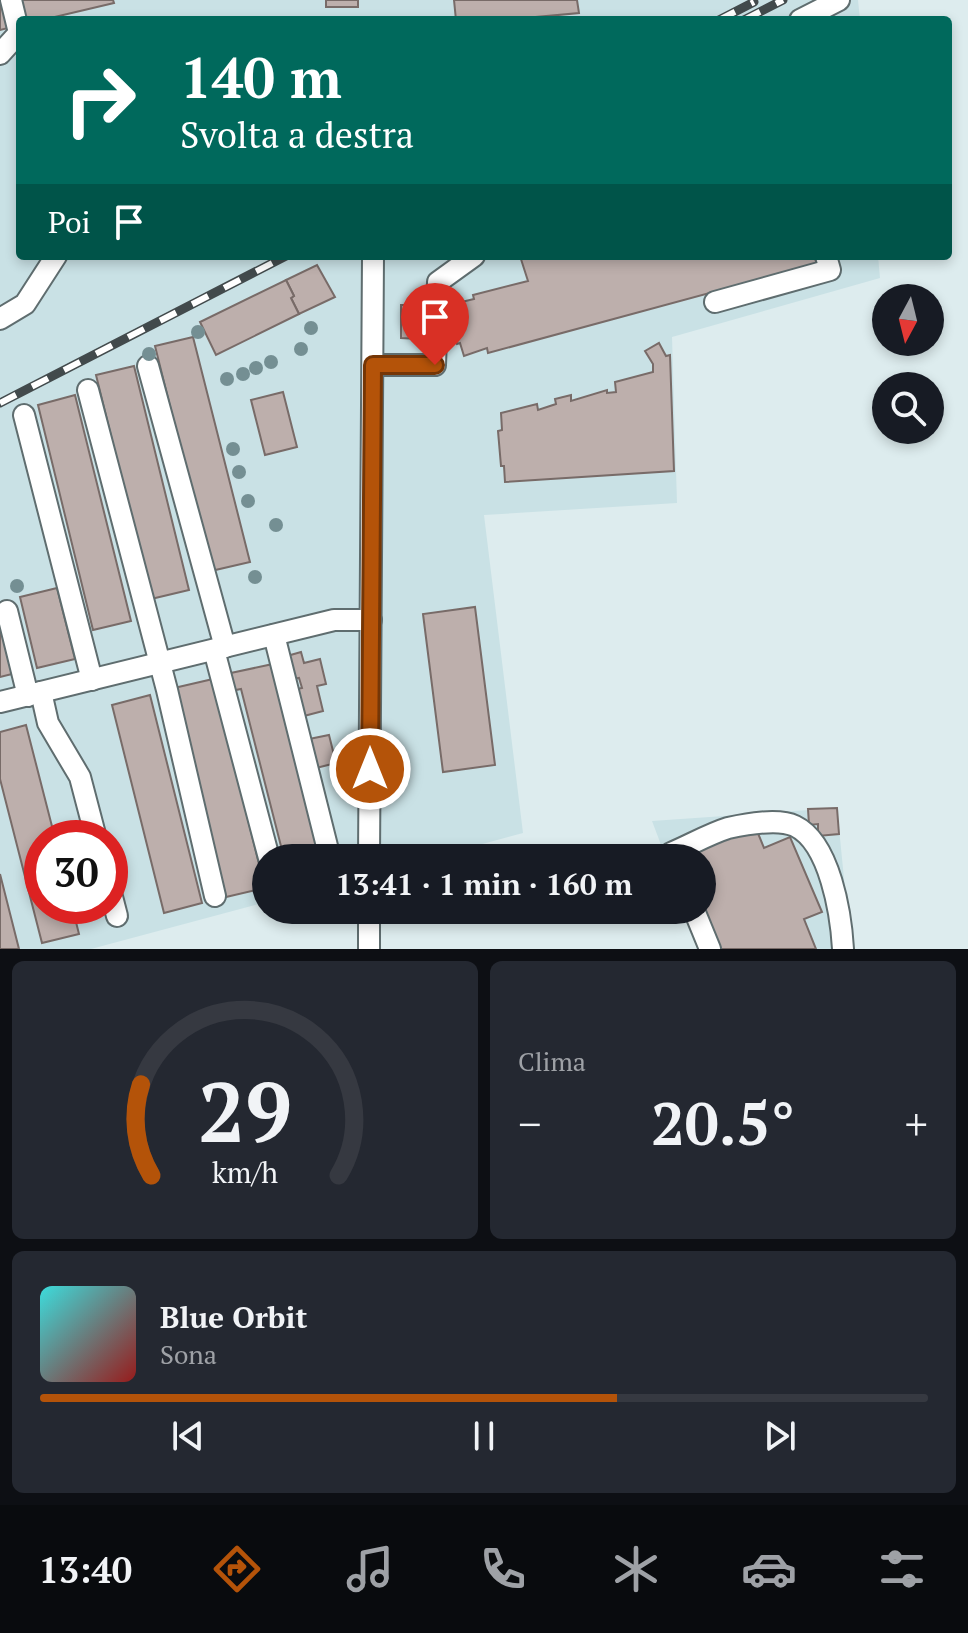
<!DOCTYPE html>
<html lang="it">
<meta charset="utf-8">
<style>
body{margin:0;font-family:"PT Serif",serif;background:#242831;color:#f1f3f6;height:100vh;display:flex;flex-direction:column;font-size:30px;white-space:nowrap}
*{box-sizing:border-box;margin:0}
p{font-size:26px;color:#9ea1a6}
.icon{flex:none;width:44px;height:44px;fill:none;stroke:currentColor;stroke-width:2;stroke-linecap:round;stroke-linejoin:round}
.map{position:relative;height:949px;overflow:hidden}
.panel{display:flex;flex-direction:column;gap:12px;padding:12px;background:#0d0f14;flex:1}
.panel>*{flex:none}
.hud{position:absolute;left:16px;top:16px;width:936px;height:244px;border-radius:8px;box-shadow:0 4px 12px #0003;background:#00695c;color:#fff;overflow:hidden}
.needle{width:52px;rotate:187deg}
.fabs{position:absolute;left:872px;top:284px;display:grid;gap:16px}
.fabs a{display:grid;place-items:center;width:72px;height:72px;border-radius:50%;background:#171b24;box-shadow:0 4px 12px #0003;font-size:40px}
.speed{position:absolute;left:24px;top:820px;display:flex;gap:16px;font-size:40px;font-weight:700;text-align:center}
.speed>*{display:grid;place-content:center;width:104px;height:104px;border-radius:50%;background:#171b24;box-shadow:0 4px 12px #0003;line-height:1}
.speed .limit{border:12px solid #d22;background:#fff;color:#111}
.pin{position:absolute;display:grid;place-items:center;width:68px;height:68px;color:#fff;margin:-82px -34px;border-radius:50% 50% 50% 0;rotate:-45deg;box-shadow:0 0 8px #0007}
.pin .icon{rotate:45deg}
.me{position:absolute;width:88px;margin:-44px;rotate:0deg;stroke-linejoin:round;filter:drop-shadow(0 0 6px #0008)}
.turn{display:flex;align-items:center;gap:28px;height:168px;padding:0 32px;font-size:36px}
.turn .icon{width:104px;height:104px;stroke-width:2.5}
.turn b{display:block;font-size:56px;line-height:68px}
.then{display:flex;align-items:center;height:76px;padding:0 32px;background:#0003;gap:16px;font-size:30px}
.big{font-size:60px;font-weight:700;line-height:1.1}
.panel .card{flex:1;display:flex;flex-direction:column;justify-content:center;gap:12px;min-width:0;padding:0 28px;border-radius:12px;background:#242831}
.panel .dial{align-items:center;gap:0}
.dial svg{height:208px;overflow:visible;fill:none;stroke:#363941;stroke-width:7;stroke-linecap:round;text-anchor:middle}
.dial text{fill:#f1f3f6;stroke:none}
.song{display:flex;align-items:center;gap:24px}
.cover{width:96px;height:96px;border-radius:12px;background:linear-gradient(135deg,hsl(180 70% 55%),hsl(0 70% 35%))}
.played{height:8px;border-radius:4px;background:linear-gradient(90deg,#b45309 65%,#363941 65%)}
.keys{display:flex;justify-content:space-around;direction:ltr}
.heat{display:flex;justify-content:space-between;align-items:center;font-size:44px;direction:ltr}
.panel .tiles{flex:1;display:grid;gap:12px;grid-template-columns:1fr 1fr}
.card:last-child{grid-column:span 2}
.trip{position:absolute;left:252px;top:844px;width:464px;height:80px;border-radius:40px;background:#171b24;box-shadow:0 4px 12px #0003;font-weight:700;line-height:80px;text-align:center}
.tabs{display:flex;height:128px;justify-content:space-around;align-items:center;background:#090b0e;color:#9ea1a6}
.tabs .icon{width:56px;height:56px}
.tabs .on{color:#b45309}
.tabs b{font-size:36px;color:#f1f3f6}
.map>svg:first-child{display:block}
</style>
<div class="map">
<svg width="968" height="949" viewBox="0 0 968 949">
<rect width="100%" height="100%" fill="#ddecee"/>
<!-- built -->
<g fill="#c9e1e5" fill-rule="evenodd">
<path d="M0,0H858L860,20H20V256H878L880,278L672,337L677,503L484,515L523,833L431,858H266V902L91,949H0ZM42,838H110V906H42Z"/>
<path d="M837,808L851,949H702V858H666L652,821Z"/>
</g>
<!-- building -->
<g fill="#bdafac" stroke="#786b68" stroke-width="2">
<path d="M0,0H113L114,3L42,20H20V25L0,30Z"/>
<rect x="326" y="0" width="32" height="7"/>
<path d="M454,0H577L579,13L504,20H456Z"/>
<path d="M520,256H814L817,264L488,353L487,348L464,356L460,343L457,344L449,319H453L449,305L474,299L473,295L528,281Z"/>
<path d="M317,265L335,297L299,314L291,298L294,296L286,280Z"/>
<path d="M286,280L294,296L291,298L299,314L216,355L200,322Z"/>
<path d="M401,305H420L419,339L401,338Z"/>
<path d="M193,337L250,562L211,571L155,346Z"/>
<path d="M659,343L666,356L670,355L674,471L505,482L504,466H501L498,431L502,430L501,413L537,404L538,410L556,404L555,399L571,395V401L607,390V393L616,392L615,382L653,372V364L645,351Z"/>
<path d="M134,366L189,590L151,599L96,375Z"/>
<path d="M283,392L297,447L265,455L251,400Z"/>
<path d="M75,395L131,621L93,630L38,405Z"/>
<path d="M57,588L75,659L37,668L20,597Z"/>
<path d="M475,607L495,765L443,772L423,614Z"/>
<path d="M0,625L12,674L0,677Z"/>
<path d="M301,652L304,663L320,659L326,684L317,686L323,711L304,716L297,689L302,688L299,678L293,679L287,656Z"/>
<path d="M273,664L325,858H284L241,689L231,691L226,674Z"/>
<path d="M213,679L265,888L226,897L174,688Z"/>
<path d="M150,695L202,903L164,913L112,705Z"/>
<path d="M26,725L55,838H42V906H72L79,934L42,943L0,779V732Z"/>
<path d="M329,735L336,763L316,768L309,739Z"/>
<path d="M837,808L839,834L818,836V824L809,825L808,809Z"/>
<path d="M755,826L764,848L790,837L822,912L804,919L816,949H715L702,910V858H677Z"/>
<path d="M0,874L19,949H0Z"/>
</g>
<g fill="none" stroke-linecap="round" stroke-linejoin="round">
<!-- minor casing -->
<g stroke="#5f6d6f" stroke-width="24">
<g id="minor">
<path d="M11,0L20,37"/>
<path d="M800,20L839,0"/>
<path d="M0,54L19,33"/>
<path d="M715,302L830,270L826,256"/>
<path d="M0,319L25,304L56,256"/>
<path d="M373,365H435L438,282L474,256"/>
<path d="M148,366L225,647"/>
<path d="M88,390L167,690L215,896"/>
<path d="M24,415L92,680"/>
<path d="M7,611L28,696"/>
<path d="M274,635L330,858"/>
<path d="M214,650L269,858"/>
<path d="M41,692L48,723L80,777L96,838"/>
<path d="M0,702L334,620H371"/>
<path d="M369,858L373,256"/>
<path d="M673,858L671,853C690,845 709,834 728,828C747,824 778,818 795,826C830,843 841,914 843,949"/>
<path d="M110,889L117,916"/>
<path d="M694,910L710,949"/>
<path d="M369,949V910"/>
</g>
</g>
<!-- minor -->
<use href="#minor" stroke="#fff" stroke-width="20"/>
<!-- rail casing -->
<g stroke="#424a4c" stroke-width="9">
<g id="rail">
<path d="M719,20L754,2"/>
<path d="M744,20L783,0"/>
<path d="M0,403L286,256"/>
</g>
</g>
<!-- rail -->
<use href="#rail" stroke="#fff" stroke-width="6" stroke-dasharray="18" stroke-linecap="butt"/>
</g>
<!-- trees -->
<g fill="#748f93">
<circle cx="311" cy="328" r="7"/>
<circle cx="198" cy="332" r="7"/>
<circle cx="301" cy="349" r="7"/>
<circle cx="149" cy="354" r="7"/>
<circle cx="271" cy="362" r="7"/>
<circle cx="256" cy="368" r="7"/>
<circle cx="243" cy="374" r="7"/>
<circle cx="227" cy="379" r="7"/>
<circle cx="233" cy="449" r="7"/>
<circle cx="239" cy="472" r="7"/>
<circle cx="248" cy="501" r="7"/>
<circle cx="276" cy="525" r="7"/>
<circle cx="255" cy="577" r="7"/>
<circle cx="17" cy="586" r="7"/>
</g>
<g fill="none" stroke-linecap="round" stroke-linejoin="round">
<!-- route casing -->
<g stroke="#753606" stroke-width="20">
<path id="route" d="M370,769L373,365H435"/>
</g>
<!-- route -->
<use href="#route" stroke="#b45309" stroke-width="14"/>
</g>
</svg>
<div class="fabs">
<a><svg class="needle" viewBox="-14 -14 28 28"><path d="M0-13l5 13h-10z" fill="#e53935"/><path d="M0 13l5-13h-10z" fill="#9ea1a6"/></svg></a>
<a><svg class="icon" aria-label="search" viewBox="0 0 24 24"><circle cx="10" cy="10" r="6"/><path d="M15 15l6 6"/></svg></a>
</div>
<div class="speed"><div class="limit">30</div></div>
<div class="pin" style="left:435px;top:365px;background:#d93025"><svg class="icon" aria-label="arrive" viewBox="0 0 24 24"><path d="M6 21V4h12l-3 4 3 4H6"/></svg></div>
<svg class="me" style="left:370px;top:769px" viewBox="-20 -20 40 40"><circle r="17" fill="#b45309" stroke="#fff" stroke-width="3"/><path d="M0-11L8 9 0 5-8 9z" fill="#fff"/></svg>
<div class="trip">13:41 · 1 min · 160 m</div>
<div class="hud">
<div class="turn"><svg class="icon" aria-label="right" viewBox="0 0 24 24"><path d="M7 20v-9h11M14 6l5 5-5 5"/></svg><div><b>140 m</b>Svolta a destra</div></div>
<div class="then">Poi<svg class="icon" aria-label="arrive" viewBox="0 0 24 24"><path d="M6 21V4h12l-3 4 3 4H6"/></svg></div>
</div>
</div>
<section class="panel">
<div class="tiles">
<div class="card dial"><svg viewBox="0 0 100 80">
<path d="M14 69A42 42 0 1 1 86 69"/>
<path d="M14 69A42 42 0 0 1 10 34" stroke="#b45309"/>
<text x="50" y="56" font-size="32" font-weight="700">29</text>
<text x="50" y="72" font-size="11">km/h</text>
</svg></div>
<div class="card"><p>Clima</p>
<div class="heat"><a>−</a><b class="big">20.5°</b><a>+</a></div>
</div>
<div class="card">
<div class="song"><i class="cover"></i><div><b>Blue Orbit</b><p>Sona</p></div></div>
<div class="played"></div>
<div class="keys"><svg class="icon" aria-label="previous" viewBox="0 0 24 24"><path d="M18 5L8 12l10 7zM5 5v14"/></svg><svg class="icon" aria-label="pause" viewBox="0 0 24 24"><path d="M8 5v14M16 5v14"/></svg><svg class="icon" aria-label="next" viewBox="0 0 24 24"><path d="M6 5l10 7-10 7zM19 5v14"/></svg></div>
</div>
</div>
</section>
<nav class="tabs">
<b>13:40</b>
<svg class="icon on" aria-label="directions" viewBox="0 0 24 24"><path d="M12 3l9 9-9 9-9-9zM9 14v-3h6M13 9l2 2-2 2"/></svg>
<svg class="icon" aria-label="music" viewBox="0 0 24 24"><path d="M9 18V5l10-2v13"/><circle cx="6" cy="18" r="3"/><circle cx="16" cy="16" r="3"/></svg>
<svg class="icon" aria-label="phone" viewBox="0 0 24 24"><path d="M5 4h4l2 5-3 2q2 4 5 5l2-3 5 2v4C11 20 4 13 5 4z"/></svg>
<svg class="icon" aria-label="climate" viewBox="0 0 24 24"><path d="M12 3v18M4 7l16 10M4 17L20 7"/></svg>
<svg class="icon" aria-label="car" viewBox="0 0 24 24"><path d="M5 17H2v-5l4-1 3-4h7l3 4 3 1v5h-3M9 17h6M6 11h13"/><circle cx="7" cy="17" r="2"/><circle cx="17" cy="17" r="2"/></svg>
<svg class="icon" aria-label="filters" viewBox="0 0 24 24"><path d="M4 7h16M4 17h16"/><circle cx="9" cy="7" r="2"/><circle cx="15" cy="17" r="2"/></svg>
</nav>
